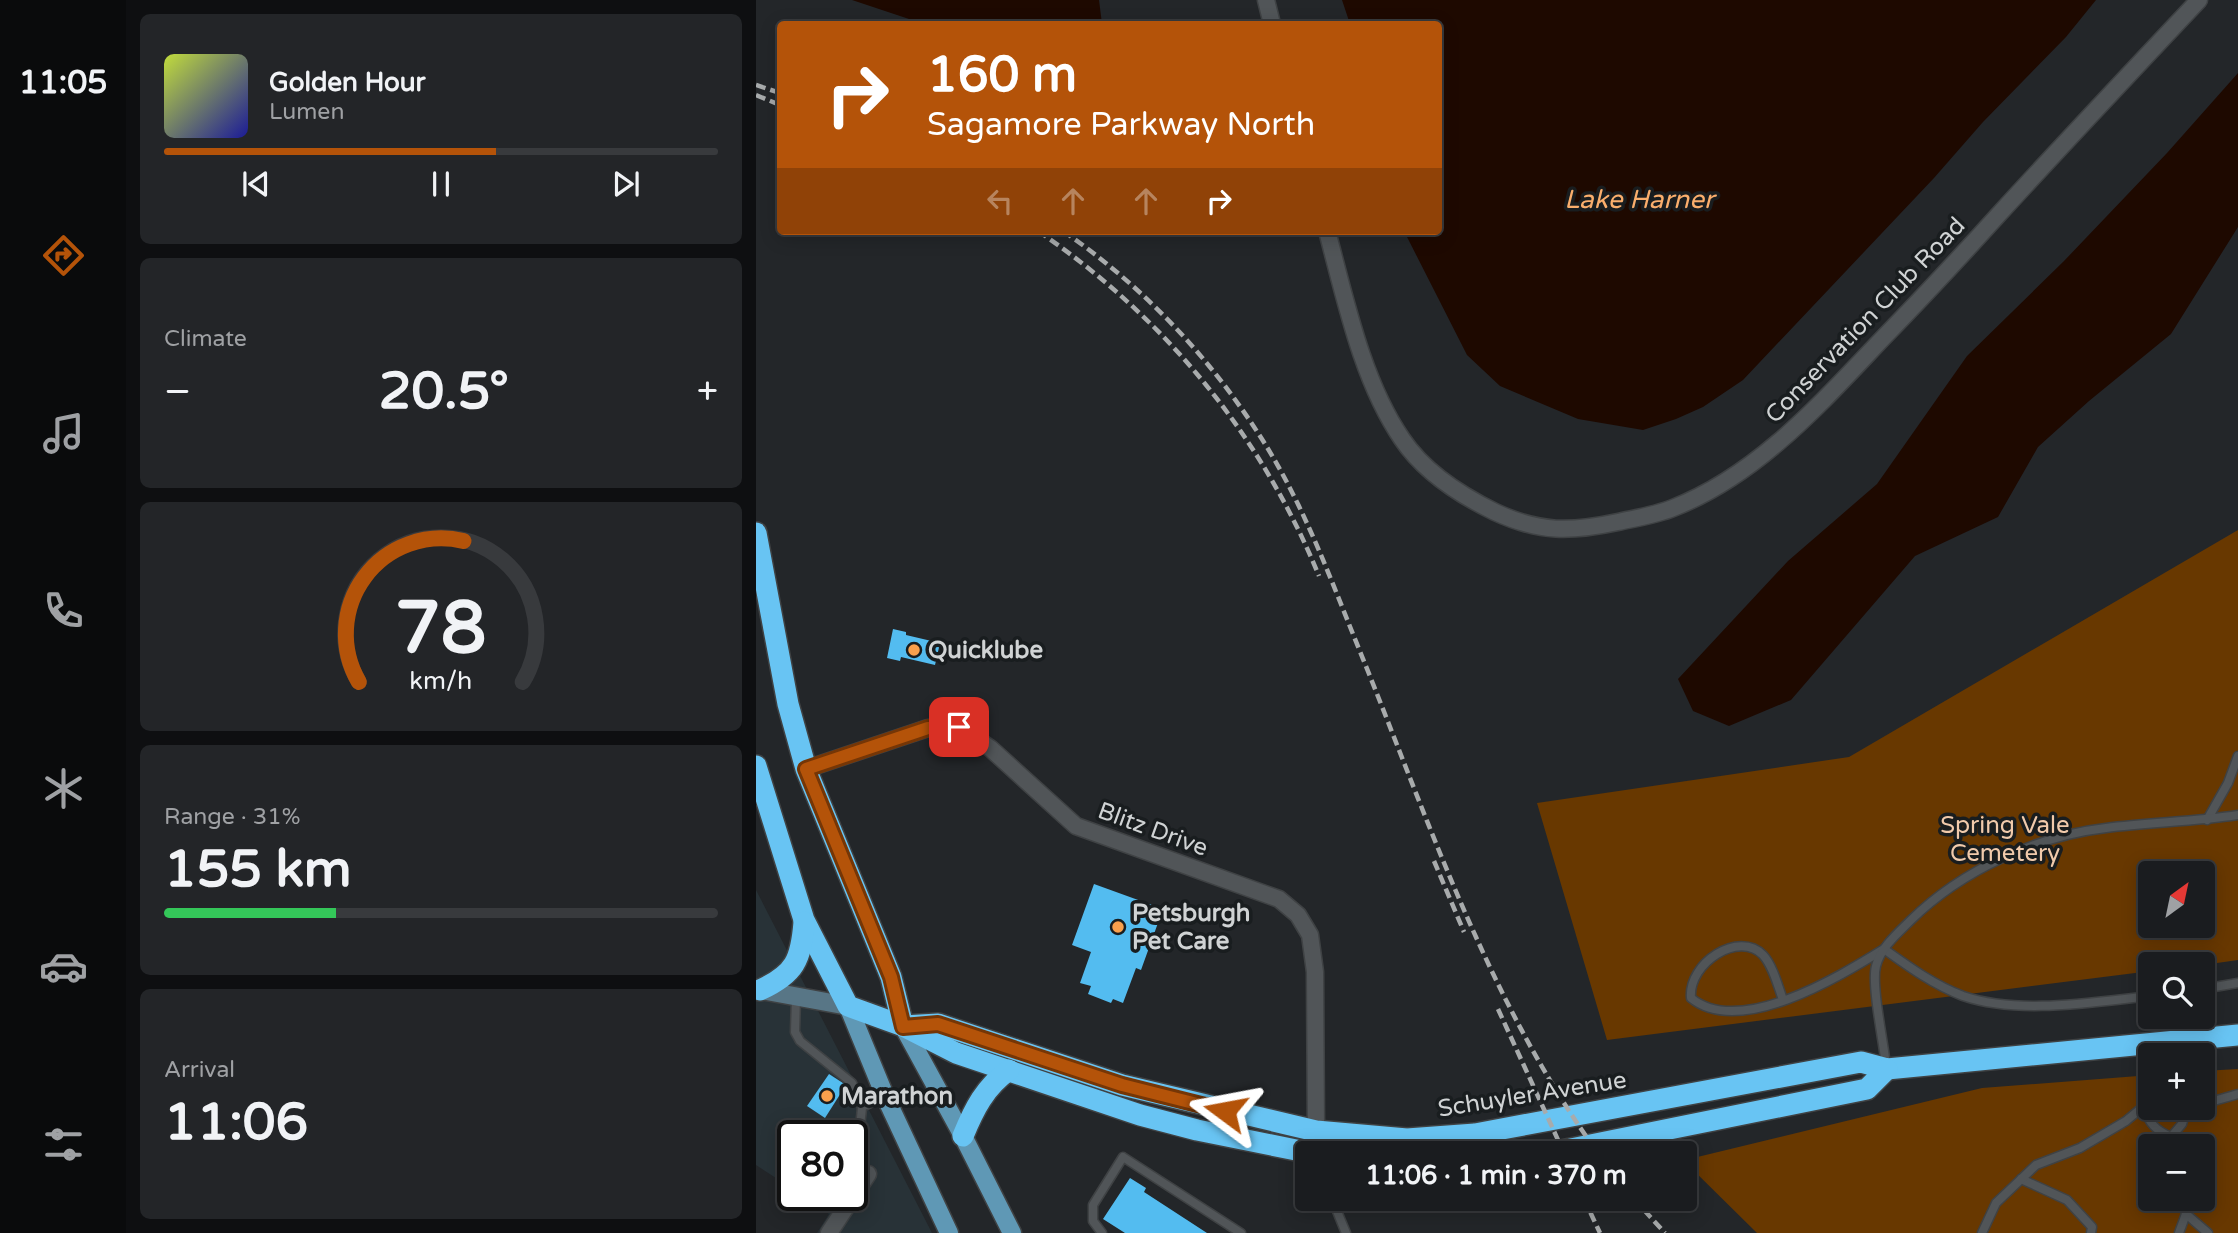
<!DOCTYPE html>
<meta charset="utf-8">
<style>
body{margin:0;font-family:"Varela Round",sans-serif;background:#232528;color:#f1f3f6;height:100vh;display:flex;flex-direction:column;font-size:26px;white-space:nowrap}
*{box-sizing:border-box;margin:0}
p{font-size:23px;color:#9fa1a4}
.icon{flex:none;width:38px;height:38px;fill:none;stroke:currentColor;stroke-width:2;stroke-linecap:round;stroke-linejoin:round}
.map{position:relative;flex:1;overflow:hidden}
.side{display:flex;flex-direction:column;gap:14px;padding:14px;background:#0e0f11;width:630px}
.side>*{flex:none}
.hud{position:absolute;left:21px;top:21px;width:665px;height:214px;border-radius:7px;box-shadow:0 4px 18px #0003,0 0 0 2px #383a3d;background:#b45309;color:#fff;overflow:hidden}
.needle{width:46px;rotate:33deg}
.tools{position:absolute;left:1382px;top:861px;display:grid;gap:14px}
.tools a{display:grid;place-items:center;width:77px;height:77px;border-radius:7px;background:#1a1c1f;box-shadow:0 4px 18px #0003,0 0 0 2px #383a3d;font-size:35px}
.speed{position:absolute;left:21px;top:1120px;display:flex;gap:14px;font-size:35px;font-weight:700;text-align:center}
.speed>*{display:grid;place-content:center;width:91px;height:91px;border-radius:50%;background:#1a1c1f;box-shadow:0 4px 18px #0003,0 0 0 2px #383a3d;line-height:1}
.speed .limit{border:4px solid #111;border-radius:10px;background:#fff;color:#111}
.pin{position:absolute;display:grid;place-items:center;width:60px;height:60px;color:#fff;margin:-30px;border-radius:14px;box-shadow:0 4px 10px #0006}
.me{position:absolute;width:77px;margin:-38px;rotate:283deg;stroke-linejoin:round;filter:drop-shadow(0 0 5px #0008)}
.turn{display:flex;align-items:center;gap:24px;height:147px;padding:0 35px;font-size:32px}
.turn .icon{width:91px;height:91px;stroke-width:2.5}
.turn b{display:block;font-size:49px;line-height:60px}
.lanes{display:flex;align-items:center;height:66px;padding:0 35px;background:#0003;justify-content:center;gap:35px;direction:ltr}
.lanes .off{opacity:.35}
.big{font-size:52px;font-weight:700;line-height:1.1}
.side .widget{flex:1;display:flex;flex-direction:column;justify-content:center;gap:10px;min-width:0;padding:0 24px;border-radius:10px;background:#232528}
.side .dial{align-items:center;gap:0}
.dial svg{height:182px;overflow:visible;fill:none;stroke:#383a3d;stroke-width:7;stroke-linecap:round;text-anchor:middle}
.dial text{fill:#f1f3f6;stroke:none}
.song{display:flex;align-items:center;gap:21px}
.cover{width:84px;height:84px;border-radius:10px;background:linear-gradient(135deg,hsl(70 70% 55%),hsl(240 70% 35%))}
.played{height:7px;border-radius:4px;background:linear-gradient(90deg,#b45309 60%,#383a3d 60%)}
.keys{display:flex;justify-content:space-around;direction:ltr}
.heat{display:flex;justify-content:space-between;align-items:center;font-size:38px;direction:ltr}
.charge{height:10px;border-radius:5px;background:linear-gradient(90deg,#34c759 31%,#383a3d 0)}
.trip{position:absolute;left:539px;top:1141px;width:402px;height:70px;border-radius:7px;background:#1a1c1f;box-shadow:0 4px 18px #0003,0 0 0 2px #383a3d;font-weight:700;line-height:70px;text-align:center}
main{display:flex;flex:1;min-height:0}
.tab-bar{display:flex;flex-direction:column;width:126px;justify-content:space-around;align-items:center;background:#0a0b0c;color:#9fa1a4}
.tab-bar .icon{width:49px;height:49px}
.tab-bar .current{color:#b45309}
.tab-bar b{font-size:32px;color:#f1f3f6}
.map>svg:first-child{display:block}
</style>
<main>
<nav class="tab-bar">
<b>11:05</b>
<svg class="icon current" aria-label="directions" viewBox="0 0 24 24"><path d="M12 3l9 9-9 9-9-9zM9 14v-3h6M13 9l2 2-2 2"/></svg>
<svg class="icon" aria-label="music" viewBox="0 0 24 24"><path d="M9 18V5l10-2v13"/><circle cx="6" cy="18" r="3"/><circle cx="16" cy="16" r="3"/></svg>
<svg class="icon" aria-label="phone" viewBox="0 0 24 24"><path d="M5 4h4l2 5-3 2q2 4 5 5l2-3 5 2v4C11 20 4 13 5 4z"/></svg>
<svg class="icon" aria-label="climate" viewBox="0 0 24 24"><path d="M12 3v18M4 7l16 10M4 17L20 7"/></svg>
<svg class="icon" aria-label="car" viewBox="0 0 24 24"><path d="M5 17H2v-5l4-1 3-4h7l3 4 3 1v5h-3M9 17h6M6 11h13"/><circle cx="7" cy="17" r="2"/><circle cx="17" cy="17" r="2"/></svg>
<svg class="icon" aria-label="filters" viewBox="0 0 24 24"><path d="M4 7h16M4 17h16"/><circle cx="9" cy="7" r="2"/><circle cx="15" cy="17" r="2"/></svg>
</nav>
<section class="side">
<div class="widget">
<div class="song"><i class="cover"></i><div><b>Golden Hour</b><p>Lumen</p></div></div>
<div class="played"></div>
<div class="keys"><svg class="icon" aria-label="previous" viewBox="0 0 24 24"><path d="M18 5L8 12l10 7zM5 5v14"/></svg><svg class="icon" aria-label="pause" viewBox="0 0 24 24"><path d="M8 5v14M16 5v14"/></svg><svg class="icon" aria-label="next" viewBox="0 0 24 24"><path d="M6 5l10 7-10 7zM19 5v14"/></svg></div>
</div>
<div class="widget"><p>Climate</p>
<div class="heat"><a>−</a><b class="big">20.5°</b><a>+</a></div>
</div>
<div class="widget dial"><svg viewBox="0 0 100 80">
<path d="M14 69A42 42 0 1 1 86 69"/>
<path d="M14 69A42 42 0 0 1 60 7" stroke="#b45309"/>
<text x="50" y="56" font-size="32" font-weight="700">78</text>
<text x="50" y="72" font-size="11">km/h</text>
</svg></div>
<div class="widget"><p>Range · 31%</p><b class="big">155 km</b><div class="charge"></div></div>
<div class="widget"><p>Arrival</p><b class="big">11:06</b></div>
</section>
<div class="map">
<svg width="1482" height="1233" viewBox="0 0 1482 1233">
<rect width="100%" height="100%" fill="#232629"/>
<!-- built -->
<path fill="#283237" d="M0,890L176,1233H61L73,1214L45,1195H96V1136H37V1189L0,1165Z"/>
<!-- green -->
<g fill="#683800" fill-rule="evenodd">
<path d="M1482,530V960L1447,965L1395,964V971L851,1040L781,803L1093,757ZM1395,873H1447V926H1395Z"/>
<path d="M1482,1069V1233H1001L929,1162V1160L1226,1088L1395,1075V1108H1447V1071ZM1395,1146H1447V1199H1395Z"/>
</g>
<!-- water -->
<g fill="#1e0900">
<path d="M96,0H343L346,24H168Z"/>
<path d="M586,0H1340L1310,37L1227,122L1178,178L987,380L947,407L920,419L887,430L822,419L744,386L711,355L648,231H682V24H594Z"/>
<path d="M1482,73V227L1415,334L1333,401L1282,447L1242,517L1159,556L1035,700L973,726L937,711L922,679L1032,561L1121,484L1211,356L1308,261L1411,153Z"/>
</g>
<!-- building -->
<g fill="#53bcf0">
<path d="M137,629L150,632V635L184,643L179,665L145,657L144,661L131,658Z"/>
<path d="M338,884L407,909L385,970L380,968L367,1003L357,999L355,1003L332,994L335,986L324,983L335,952L316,945Z"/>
<path d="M73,1074L90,1085L69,1118L51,1106Z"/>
<path d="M374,1178L390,1188L388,1192L451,1233H369L347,1219Z"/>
</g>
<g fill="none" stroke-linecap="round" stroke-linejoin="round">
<!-- lane casing -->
<g stroke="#3f4244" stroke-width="11">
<g id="lane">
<path d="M1451,820L1472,783L1482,756"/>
<path d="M1447,989L1482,983"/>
<path d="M40,998L39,1032L44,1041L96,1083L106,1107"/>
<path d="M1027,1000C1022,986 1017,966 1007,955C983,930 932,963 935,998C984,1038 1084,976 1128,949C1153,967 1178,985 1207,996C1263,1015 1337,1002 1395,996"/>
<path d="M1130,1066C1128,1044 1115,985 1120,966C1125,947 1142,933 1155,920C1205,871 1280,836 1350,828C1394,822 1438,822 1482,815"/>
<path d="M1447,1104L1482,1094"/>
<path d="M1388,1107C1393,1123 1399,1130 1415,1137L1426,1124L1431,1108"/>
<path d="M112,1174C97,1147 104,1136 106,1107L129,1096"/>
<path d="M1265,1179L1311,1200L1336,1227L1335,1233"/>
<path d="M576,1199L590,1233"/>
<path d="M1430,1214L1452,1233"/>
<path d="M346,1233L337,1221V1205L367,1157L485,1233"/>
<path d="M1226,1233L1240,1203L1280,1165L1324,1148L1370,1121L1395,1100"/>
<path d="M1423,1233L1430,1214L1427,1199"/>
</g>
</g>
<!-- street casing -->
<g stroke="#3f4244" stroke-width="19">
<g id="street">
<path d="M510,0L516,24"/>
<path d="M571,231C589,298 606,381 646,439C668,472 704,495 739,512C784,533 815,532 862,522C880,518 900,515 917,508C1002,475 1066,402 1127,338C1167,297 1206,255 1244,213C1310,141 1376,71 1443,0"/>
<path d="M50,769L172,728L203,727L234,748L320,826L523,899L542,915L554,935L559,972L560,1131"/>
<path d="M73,1233L112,1174"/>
</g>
</g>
<!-- secondary casing -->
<g stroke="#3f4244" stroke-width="21">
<path id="secondary" d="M0,989L92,1006"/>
</g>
<!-- primary casing -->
<g stroke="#3f4244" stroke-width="21">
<g id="primary">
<path d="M92,1006L129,1096L193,1233"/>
<path d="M147,1026L207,1136L256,1233"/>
</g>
</g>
<!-- highway casing -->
<g stroke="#3f4244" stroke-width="24">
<g id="highway">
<path d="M0,533L32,704L50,769L135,977L147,1026"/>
<path d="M0,766L48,920L92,1006L147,1026L200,1053L384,1115L441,1130L555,1153"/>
<path d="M4,990C39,974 45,960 48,922"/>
<path d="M147,1026L182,1024L366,1085L560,1131L651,1139L719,1134L1105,1062L1131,1069L1482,1035"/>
<path d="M207,1136C218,1109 229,1087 253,1070"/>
<path d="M795,1153L1111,1089L1131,1069"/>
</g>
</g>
<!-- lane -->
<use href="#lane" stroke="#515558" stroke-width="8"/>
<!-- street -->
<use href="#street" stroke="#515558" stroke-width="16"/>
<!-- secondary -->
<use href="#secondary" stroke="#587686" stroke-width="18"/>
<!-- primary -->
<use href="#primary" stroke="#5f98b5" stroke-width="18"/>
<!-- highway -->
<use href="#highway" stroke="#68c4f3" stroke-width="21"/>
<!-- rail -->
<g stroke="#a8abac" stroke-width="4.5" stroke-dasharray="10 5" stroke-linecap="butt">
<path d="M0,85L24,93"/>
<path d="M0,95L24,105"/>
<path d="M282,231C408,317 505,434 563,576"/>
<path d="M307,231C384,284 451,354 502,433C546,500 573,575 603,649C673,821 732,1002 842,1153"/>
<path d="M678,861L708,932"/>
<path d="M742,1009L808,1153"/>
<path d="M828,1199L844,1233"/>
<path d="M878,1199L909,1233"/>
</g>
</g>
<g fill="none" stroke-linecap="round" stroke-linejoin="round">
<!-- route casing -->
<g stroke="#753606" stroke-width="18">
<path id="route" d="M203,727L172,728L50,769L135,977L147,1027L182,1024L366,1085L469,1111"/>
</g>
<!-- route -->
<use href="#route" stroke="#b45309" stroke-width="12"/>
</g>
<!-- markers -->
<g fill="#f9a04d" stroke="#191d1f" stroke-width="2.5">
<circle cx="158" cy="650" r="7"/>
<circle cx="362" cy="927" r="7"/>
<circle cx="71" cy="1096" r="7"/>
</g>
<g text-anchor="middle" stroke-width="7" stroke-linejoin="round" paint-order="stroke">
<!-- street labels -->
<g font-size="24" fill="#d0d3d4" stroke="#191d1f">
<text transform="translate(1109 320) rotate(-46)" y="8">Conservation Club Road</text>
<text transform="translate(397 829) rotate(20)" y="8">Blitz Drive</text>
<text transform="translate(776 1094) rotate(-9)" y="8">Schuyler Avenue</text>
</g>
<!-- poi labels -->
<g font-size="24" font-weight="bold" fill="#d0d3d4" stroke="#191d1f" text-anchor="start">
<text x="172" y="658">Quicklube</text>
<text x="376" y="921">Petsburgh<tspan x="376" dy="28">Pet Care</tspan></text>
<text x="85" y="1104">Marathon</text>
</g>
<!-- park labels -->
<g font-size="24" fill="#f1caab" stroke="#191d1f">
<text x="1249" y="833">Spring Vale<tspan x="1249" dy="28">Cemetery</tspan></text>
</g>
<!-- water labels -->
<g font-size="26" font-style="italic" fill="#faae6c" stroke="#191d1f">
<text x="883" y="208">Lake Harner</text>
</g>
</g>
</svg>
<div class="tools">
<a><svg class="needle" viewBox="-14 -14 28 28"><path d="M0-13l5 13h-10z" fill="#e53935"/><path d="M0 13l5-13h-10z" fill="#9fa1a4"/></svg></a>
<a><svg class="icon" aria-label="search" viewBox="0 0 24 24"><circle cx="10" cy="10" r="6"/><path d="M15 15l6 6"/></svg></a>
<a>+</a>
<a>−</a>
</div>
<div class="speed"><div class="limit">80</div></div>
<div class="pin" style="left:203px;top:727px;background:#d93025"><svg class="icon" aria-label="arrive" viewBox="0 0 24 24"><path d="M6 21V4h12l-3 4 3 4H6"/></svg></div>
<svg class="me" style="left:469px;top:1111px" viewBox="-20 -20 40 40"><path d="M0-17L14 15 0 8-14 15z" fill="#b45309" stroke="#fff" stroke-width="4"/></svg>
<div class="trip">11:06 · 1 min · 370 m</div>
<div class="hud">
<div class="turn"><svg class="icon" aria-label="right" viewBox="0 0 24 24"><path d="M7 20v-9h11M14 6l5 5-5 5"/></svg><div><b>160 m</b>Sagamore Parkway North</div></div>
<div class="lanes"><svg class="icon off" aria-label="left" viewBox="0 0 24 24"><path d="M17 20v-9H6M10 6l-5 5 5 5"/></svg><svg class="icon off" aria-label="ahead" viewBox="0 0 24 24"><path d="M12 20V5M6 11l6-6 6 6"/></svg><svg class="icon off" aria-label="ahead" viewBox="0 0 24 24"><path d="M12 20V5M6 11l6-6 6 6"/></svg><svg class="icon" aria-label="right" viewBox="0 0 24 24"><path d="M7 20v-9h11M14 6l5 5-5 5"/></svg></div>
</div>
</div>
</main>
